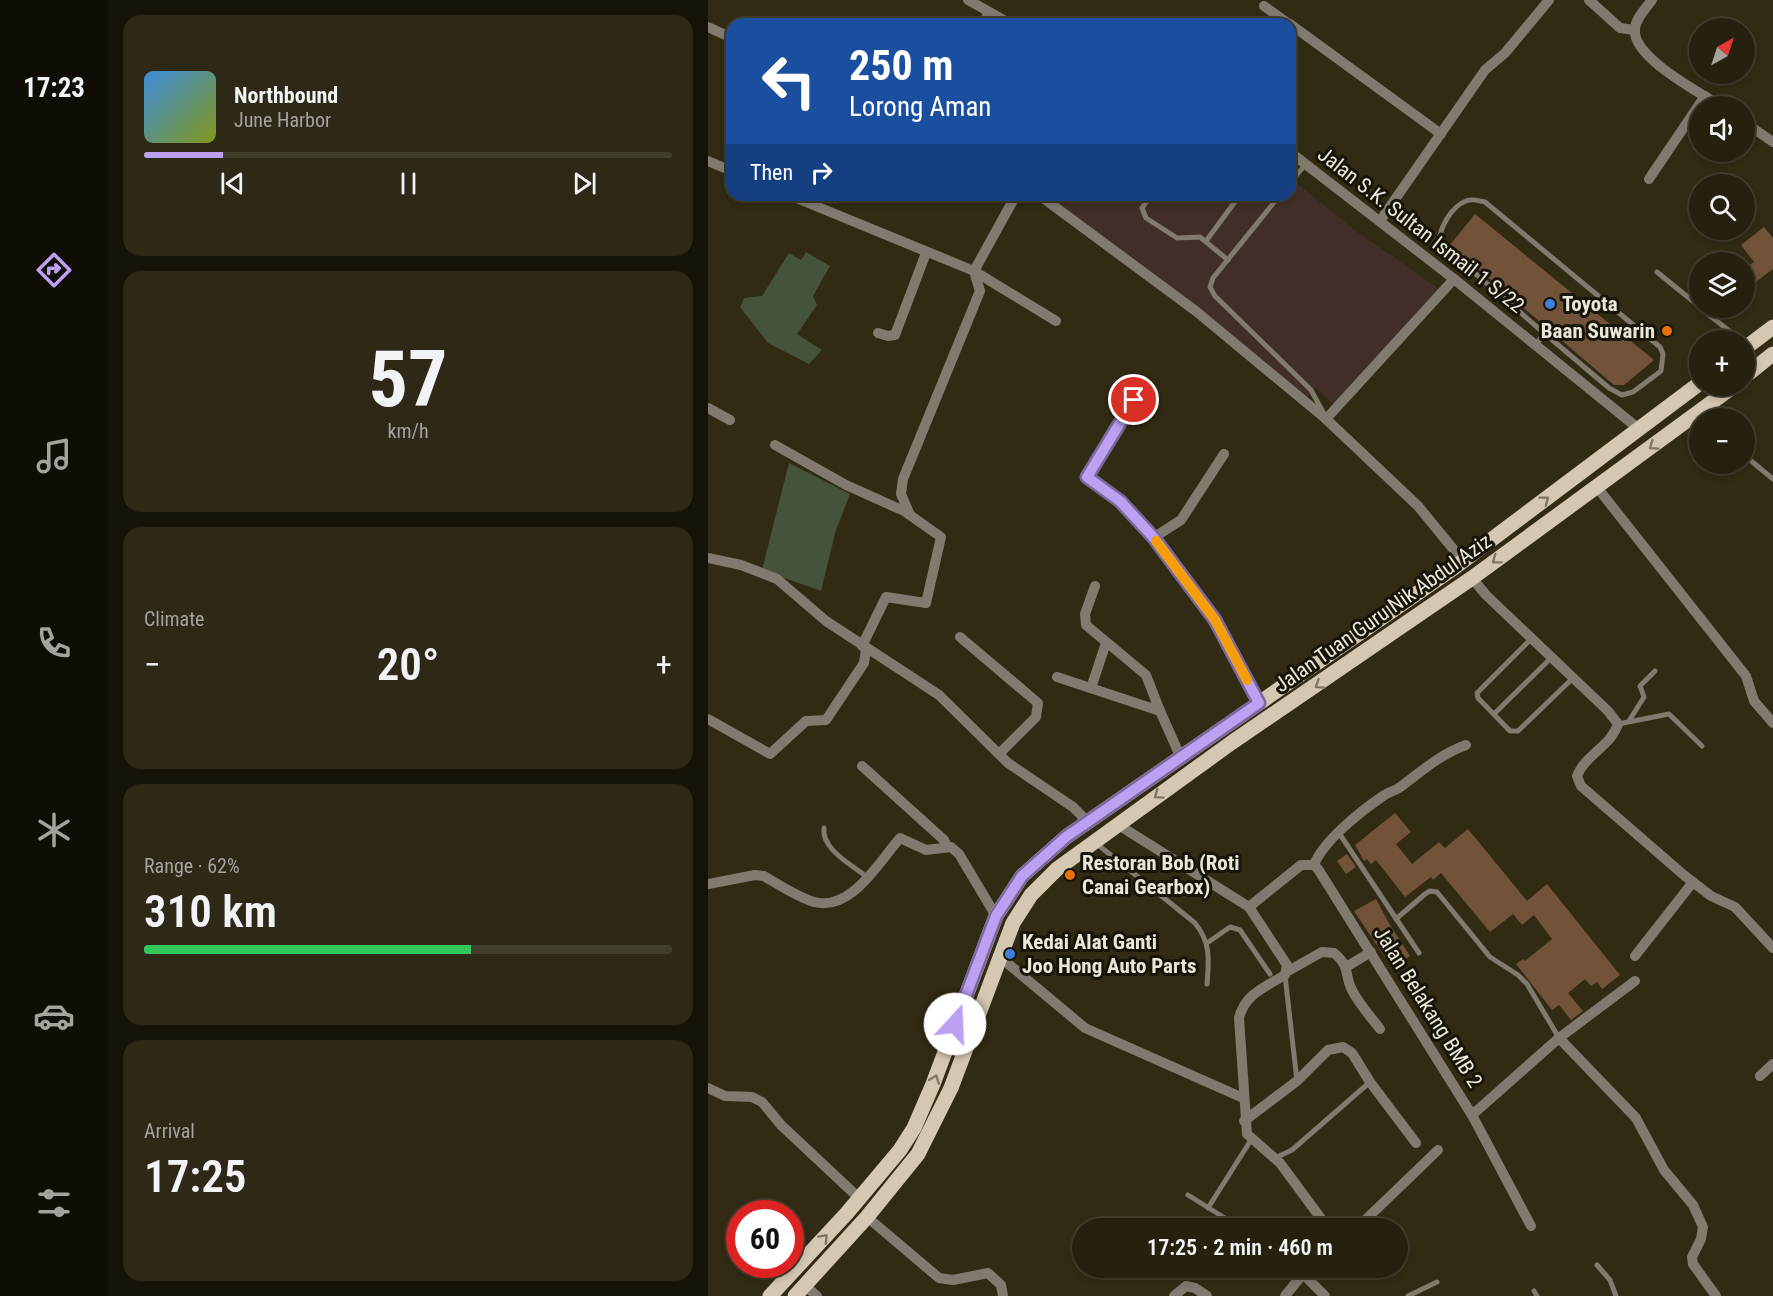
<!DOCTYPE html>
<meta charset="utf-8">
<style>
body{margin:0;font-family:"Roboto Condensed",sans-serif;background:#2e2817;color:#f1f3f6;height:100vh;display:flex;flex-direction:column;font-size:22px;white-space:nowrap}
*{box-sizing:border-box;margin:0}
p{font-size:20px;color:#a4a39e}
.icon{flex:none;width:33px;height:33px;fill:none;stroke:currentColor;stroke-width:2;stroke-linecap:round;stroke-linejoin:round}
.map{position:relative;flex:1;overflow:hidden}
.panel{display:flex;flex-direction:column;gap:15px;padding:15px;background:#151208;width:600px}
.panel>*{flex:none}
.guide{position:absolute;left:18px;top:18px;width:570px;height:183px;border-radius:18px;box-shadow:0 3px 9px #0003,0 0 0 2px #423e2e;background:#1a4fa0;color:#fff;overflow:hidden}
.needle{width:39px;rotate:39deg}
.controls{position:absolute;left:981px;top:18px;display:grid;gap:12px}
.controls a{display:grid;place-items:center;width:66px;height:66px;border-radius:50%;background:#26200e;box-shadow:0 3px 9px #0003,0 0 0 2px #423e2e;font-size:30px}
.speed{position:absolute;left:18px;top:1200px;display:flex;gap:12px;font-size:30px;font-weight:700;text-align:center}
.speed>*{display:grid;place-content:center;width:78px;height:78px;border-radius:50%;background:#26200e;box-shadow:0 3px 9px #0003,0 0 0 2px #423e2e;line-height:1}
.speed .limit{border:9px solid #d22;background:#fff;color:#111}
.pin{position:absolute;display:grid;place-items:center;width:51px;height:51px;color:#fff;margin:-26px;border:3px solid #fff;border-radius:50%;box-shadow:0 2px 6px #0007}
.me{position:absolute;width:66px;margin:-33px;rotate:20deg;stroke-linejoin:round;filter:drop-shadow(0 0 4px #0008)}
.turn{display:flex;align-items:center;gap:21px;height:126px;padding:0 24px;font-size:27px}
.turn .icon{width:78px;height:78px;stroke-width:2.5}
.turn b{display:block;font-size:42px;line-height:51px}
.then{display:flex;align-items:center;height:57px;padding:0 24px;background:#0003;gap:12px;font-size:22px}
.big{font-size:45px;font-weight:600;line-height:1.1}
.panel .card{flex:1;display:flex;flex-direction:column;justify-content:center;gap:9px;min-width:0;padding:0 21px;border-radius:18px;background:#2e2817}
.panel .dial{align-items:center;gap:0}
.dial b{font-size:78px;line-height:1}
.song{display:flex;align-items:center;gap:18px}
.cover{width:72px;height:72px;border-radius:9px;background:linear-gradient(135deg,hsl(210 70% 55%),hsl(70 70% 35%))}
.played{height:6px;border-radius:3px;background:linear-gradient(90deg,#bca0f2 15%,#423e2e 15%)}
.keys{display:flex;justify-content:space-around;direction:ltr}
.heat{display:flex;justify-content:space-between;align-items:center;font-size:33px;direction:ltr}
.charge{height:9px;border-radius:4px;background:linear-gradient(90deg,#34c759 62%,#423e2e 0)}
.trip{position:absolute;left:364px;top:1218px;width:336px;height:60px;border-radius:30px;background:#26200e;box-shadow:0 3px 9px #0003,0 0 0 2px #423e2e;font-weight:600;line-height:60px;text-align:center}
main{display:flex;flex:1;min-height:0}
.dock{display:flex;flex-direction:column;width:108px;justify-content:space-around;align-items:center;background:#0f0d06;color:#a4a39e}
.dock .icon{width:42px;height:42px}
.dock .current{color:#bca0f2}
.dock b{font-size:27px;color:#f1f3f6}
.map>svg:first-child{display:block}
</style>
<main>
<nav class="dock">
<b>17:23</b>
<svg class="icon current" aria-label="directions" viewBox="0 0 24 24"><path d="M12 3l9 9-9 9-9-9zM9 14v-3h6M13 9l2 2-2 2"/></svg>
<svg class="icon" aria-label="music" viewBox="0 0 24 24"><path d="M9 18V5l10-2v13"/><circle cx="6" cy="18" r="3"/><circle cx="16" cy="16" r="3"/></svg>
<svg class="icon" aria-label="phone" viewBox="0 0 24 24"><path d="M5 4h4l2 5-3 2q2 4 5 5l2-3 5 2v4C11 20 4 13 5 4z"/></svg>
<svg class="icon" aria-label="climate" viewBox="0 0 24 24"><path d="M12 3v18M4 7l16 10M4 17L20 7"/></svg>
<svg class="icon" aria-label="car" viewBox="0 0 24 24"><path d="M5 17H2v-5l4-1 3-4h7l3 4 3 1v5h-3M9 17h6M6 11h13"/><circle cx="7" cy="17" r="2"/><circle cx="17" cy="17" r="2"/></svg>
<svg class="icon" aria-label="filters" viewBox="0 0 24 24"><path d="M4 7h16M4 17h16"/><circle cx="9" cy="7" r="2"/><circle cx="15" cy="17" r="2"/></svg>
</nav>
<section class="panel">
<div class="card">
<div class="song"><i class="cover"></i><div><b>Northbound</b><p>June Harbor</p></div></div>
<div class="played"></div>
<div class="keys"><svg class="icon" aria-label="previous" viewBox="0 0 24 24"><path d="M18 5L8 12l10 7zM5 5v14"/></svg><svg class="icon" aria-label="pause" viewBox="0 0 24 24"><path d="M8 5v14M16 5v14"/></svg><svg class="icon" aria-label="next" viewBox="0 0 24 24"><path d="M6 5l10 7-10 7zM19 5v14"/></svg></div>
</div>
<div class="card dial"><b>57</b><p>km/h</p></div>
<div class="card"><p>Climate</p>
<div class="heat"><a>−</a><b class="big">20°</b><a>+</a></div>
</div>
<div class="card"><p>Range · 62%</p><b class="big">310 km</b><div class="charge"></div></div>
<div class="card"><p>Arrival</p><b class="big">17:25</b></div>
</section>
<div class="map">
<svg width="1065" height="1296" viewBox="0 0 1065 1296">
<rect width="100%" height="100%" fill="#322b13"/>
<!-- education -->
<path fill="#412e28" d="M582,178L648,231L731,289L627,406L608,388L599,398L557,361L407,245L336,195H582Z"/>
<!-- green -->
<g fill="#44533a">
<path d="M98,252L122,266L105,296L109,305L89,334L114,350L101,364L60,343L32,307L36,298L54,296L81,253L93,260Z"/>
<path d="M81,463L142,494L128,530L113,591L54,570Z"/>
</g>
<!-- building -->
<g fill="#72533a">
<path d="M767,214L946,360L916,385H906L742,245Z"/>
<path d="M1056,227L1065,238V269L1045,284L1036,270L1046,262L1033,245Z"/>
<path d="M687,813L703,832L688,844L704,864L731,842L737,848L760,829L819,901L839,884L912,975L894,989L889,982L883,986L877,979L860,993L875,1011L863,1020L851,1005L844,1010L808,964L815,959L817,961L844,939L826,915L814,925L805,914L782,932L733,873L725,880L723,877L697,897L668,860L663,864L659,859L656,861L647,845Z"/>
<path d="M639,854L648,867L638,874L629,861Z"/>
<path d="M668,899L682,925L702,956L684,968L646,911Z"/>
</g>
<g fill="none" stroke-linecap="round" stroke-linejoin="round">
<!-- service -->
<g stroke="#807a6f" stroke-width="5">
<path d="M582,183L597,165"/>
<path d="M443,195L434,208L438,218L469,238L492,237L520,260"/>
<path d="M572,195L505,278L502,287L507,296L603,390L615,412"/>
<path d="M498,241L532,195"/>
<path d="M949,272L992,307"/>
<path d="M992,308L1033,340"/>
<path d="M828,345L836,333L901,388L914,395L925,392L953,371L955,354L952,347L777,202C771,201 764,198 758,201C744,206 730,229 732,243L836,333"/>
<path d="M1036,455L1065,479"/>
<path d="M823,639L769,693L770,698L802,731H810L865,678"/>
<path d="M786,714L843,658"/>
<path d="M921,721L936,697L932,686L947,671"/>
<path d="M910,724L961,714L994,746"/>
<path d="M116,828C113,849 144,865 159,877"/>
<path d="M631,833L711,953"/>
<path d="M389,844L487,923C503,943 501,959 499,984"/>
<path d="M688,919L717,894L722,891L729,892L782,957L810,975L819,984L851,1038"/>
<path d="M499,943L522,927L532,930L562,974"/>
<path d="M577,975L589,1081"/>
<path d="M567,1158L584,1150L662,1082"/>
<path d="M480,1195L520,1220"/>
<path d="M500,1208L543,1140"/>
<path d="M889,1265L902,1280L908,1296"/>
<path d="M826,1291L829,1296"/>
<path d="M700,1296L729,1282"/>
</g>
<!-- minor -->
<g stroke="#807a6f" stroke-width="10">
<path d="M260,0L303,24"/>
<path d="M881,0L912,28L927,30"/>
<path d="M944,0C938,8 928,18 927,28C922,56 991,92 1013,106"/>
<path d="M556,6L581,24"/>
<path d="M275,24L281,12"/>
<path d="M582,24L733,134"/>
<path d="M0,27L24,38"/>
<path d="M1036,122L1065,142"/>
<path d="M582,152L746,279L931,429"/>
<path d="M0,161L24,171"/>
<path d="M941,179L997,96"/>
<path d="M81,195L266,271L272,291L195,479L193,494L202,515"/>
<path d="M308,195L266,271L348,321"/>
<path d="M331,195L489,312L618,419L710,506L755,561"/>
<path d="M672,221L777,70L797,53L841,0"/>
<path d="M170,333L180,336L187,335L218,253"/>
<path d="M426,400L379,477L412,501L445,538L507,620L551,703"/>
<path d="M0,408L22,420"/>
<path d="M618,419L746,279"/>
<path d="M67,445L138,485L196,511L233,537L218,603L178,597L154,646"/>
<path d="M888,486L1038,676L1046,701L1065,723"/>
<path d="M445,538L473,520L516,454"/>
<path d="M0,558L33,565L69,579L118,621L231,695L300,763L365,807L380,822"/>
<path d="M764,578L778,595L900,711L910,724C903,746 877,755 869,776L873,786L977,876L1003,896L1027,907L1065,948"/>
<path d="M387,586L377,614L378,625L438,675L452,711"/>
<path d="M252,637L330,703L328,717L291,754"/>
<path d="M349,677L452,711L473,758"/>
<path d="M383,688L398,643"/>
<path d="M0,719L62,754L98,721L118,720L156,663L158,649"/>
<path d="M154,766L236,840L239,847"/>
<path d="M409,824L541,907L579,965L577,975C557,987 537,994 531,1018L539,1134L572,1163L620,1228"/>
<path d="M606,865C615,841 653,811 675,796C680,792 686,791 691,788C714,771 731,755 758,745"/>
<path d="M0,884L47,875L56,876C71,885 89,897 106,902C143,912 171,862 192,838L218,850L243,847L251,854L288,916"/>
<path d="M541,907L593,865H606L610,869L764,1115L851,1038L928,1118L956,1170L985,1205L995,1227L993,1239L984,1257L985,1264L1008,1296"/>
<path d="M927,956L985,882"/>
<path d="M292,957L377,1028L535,1098"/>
<path d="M638,967L663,952"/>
<path d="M580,971L614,952L626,953C643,967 636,975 644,990C651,1004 662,1016 672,1029"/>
<path d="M851,1038L927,981"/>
<path d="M1052,1076L1065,1064"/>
<path d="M0,1088L17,1096L44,1097L54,1102L73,1125L152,1199"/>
<path d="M764,1115L823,1226"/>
<path d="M536,1121L589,1081L620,1050L635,1047L644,1053L662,1082L708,1143"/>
<path d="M159,1217L231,1278L245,1280L280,1273L293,1285L295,1296"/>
<path d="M649,1228L730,1150"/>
<path d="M601,1268L595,1274L617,1296"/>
<path d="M96,1285L109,1296"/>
<path d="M466,1296L478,1286L487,1288L499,1296"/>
<path d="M577,1296L595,1274"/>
</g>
<!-- primary -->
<g stroke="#d5c8b2" stroke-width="15">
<path d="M1036,349L1065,327"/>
<path d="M1036,377L1065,354"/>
<path d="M62,1296L139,1213L192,1150L206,1128L225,1084L288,916L314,876L358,837L747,567L992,383"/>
<path d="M87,1296L159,1217L210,1154L243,1088L305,923L323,895L349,869L523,743L764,578L1026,386"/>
</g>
</g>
<!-- one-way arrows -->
<defs><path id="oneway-chevron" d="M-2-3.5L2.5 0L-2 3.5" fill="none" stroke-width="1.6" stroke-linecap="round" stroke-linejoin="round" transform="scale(1.5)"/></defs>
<g stroke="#807766">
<use href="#oneway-chevron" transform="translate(945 446) rotate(145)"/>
<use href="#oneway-chevron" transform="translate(837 500) rotate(-37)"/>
<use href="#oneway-chevron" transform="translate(788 560) rotate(143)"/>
<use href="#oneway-chevron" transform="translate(611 685) rotate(146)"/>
<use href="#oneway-chevron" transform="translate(450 795) rotate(145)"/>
<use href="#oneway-chevron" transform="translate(227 1079) rotate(-69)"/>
<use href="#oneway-chevron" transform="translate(116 1238) rotate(-47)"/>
</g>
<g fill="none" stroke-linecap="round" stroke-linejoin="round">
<!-- route casing -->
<g stroke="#7a689d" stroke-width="15">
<path id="route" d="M247,1024L288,916L314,876L358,837L551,703L507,620L446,538L412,501L379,477L426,400"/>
</g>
<!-- route -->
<use href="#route" stroke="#bca0f2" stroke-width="10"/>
<!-- slow -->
<path stroke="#f59e0b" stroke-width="10" d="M448,541L507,620L539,680"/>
</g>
<!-- markers -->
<g fill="#3f7fe0" stroke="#17140a" stroke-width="2">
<circle cx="842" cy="304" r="6"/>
<circle cx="302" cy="954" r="6"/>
</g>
<g fill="#e8710a" stroke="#17140a" stroke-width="2">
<circle cx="959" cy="331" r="6"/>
<circle cx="362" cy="875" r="6"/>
</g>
<g text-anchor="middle" stroke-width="6" stroke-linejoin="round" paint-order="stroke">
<!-- street labels -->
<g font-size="21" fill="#ebe8d9" stroke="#17140a">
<text transform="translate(713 230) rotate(38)" y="7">Jalan S.K. Sultan Ismail 1 S/22</text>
<text transform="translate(675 613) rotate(-35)" y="7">Jalan Tuan Guru Nik Abdul Aziz</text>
<text transform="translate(720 1007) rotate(58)" y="7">Jalan Belakang BMB 2</text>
</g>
<!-- poi labels -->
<g font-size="21" font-weight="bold" fill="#ebe8d9" stroke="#17140a" text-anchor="start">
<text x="854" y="311">Toyota</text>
<text x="947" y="338" text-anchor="end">Baan Suwarin</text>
<text x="374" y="870">Restoran Bob (Roti<tspan x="374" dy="24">Canai Gearbox)</tspan></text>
<text x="314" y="949">Kedai Alat Ganti<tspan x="314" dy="24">Joo Hong Auto Parts</tspan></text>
</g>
</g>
</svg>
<div class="controls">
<a><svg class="needle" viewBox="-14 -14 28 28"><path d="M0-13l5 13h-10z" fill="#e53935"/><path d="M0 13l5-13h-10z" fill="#a4a39e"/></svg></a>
<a><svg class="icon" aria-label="sound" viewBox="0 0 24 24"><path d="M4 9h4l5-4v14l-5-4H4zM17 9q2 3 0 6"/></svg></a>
<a><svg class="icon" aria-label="search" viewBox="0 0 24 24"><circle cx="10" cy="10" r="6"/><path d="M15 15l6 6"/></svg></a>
<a><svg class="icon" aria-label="layers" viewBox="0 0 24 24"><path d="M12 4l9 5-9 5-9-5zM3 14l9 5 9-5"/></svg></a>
<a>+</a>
<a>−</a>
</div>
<div class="speed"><div class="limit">60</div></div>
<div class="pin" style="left:426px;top:400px;background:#d93025"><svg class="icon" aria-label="arrive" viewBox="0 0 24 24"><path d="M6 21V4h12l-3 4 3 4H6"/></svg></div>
<svg class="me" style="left:247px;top:1024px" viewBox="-20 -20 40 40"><circle r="19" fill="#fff"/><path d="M0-13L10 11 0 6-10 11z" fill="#bca0f2"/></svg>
<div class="trip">17:25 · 2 min · 460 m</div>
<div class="guide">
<div class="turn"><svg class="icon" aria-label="left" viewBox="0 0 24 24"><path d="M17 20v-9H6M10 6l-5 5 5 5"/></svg><div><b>250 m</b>Lorong Aman</div></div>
<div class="then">Then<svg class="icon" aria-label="right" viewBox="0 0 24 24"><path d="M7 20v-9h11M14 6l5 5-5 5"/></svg></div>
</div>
</div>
</main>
